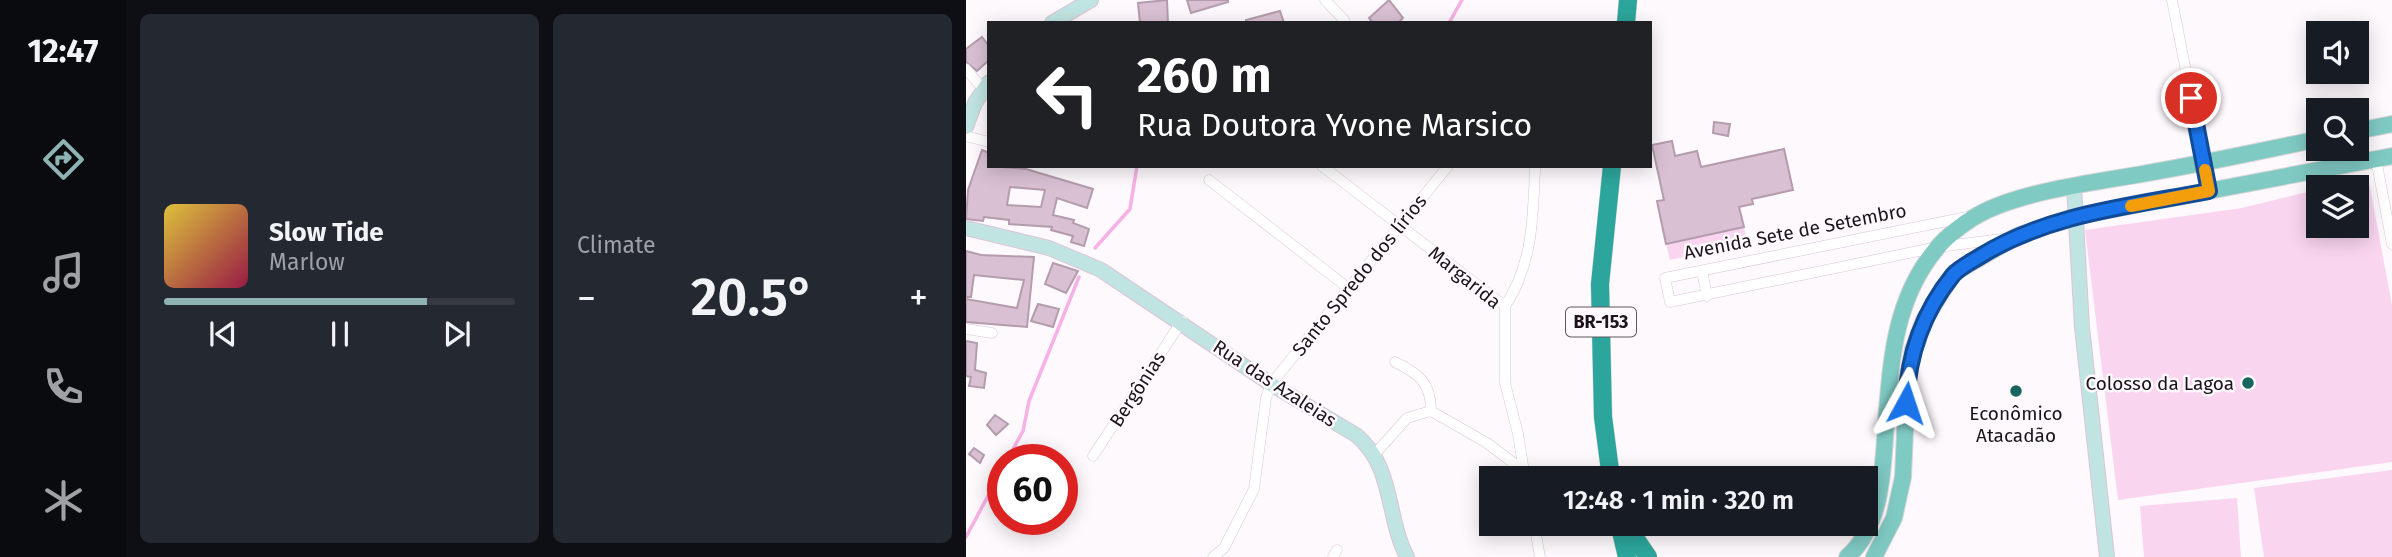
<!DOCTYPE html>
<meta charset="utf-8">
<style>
body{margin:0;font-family:"Fira Sans",sans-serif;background:#242831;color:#f1f3f6;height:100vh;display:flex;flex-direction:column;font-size:26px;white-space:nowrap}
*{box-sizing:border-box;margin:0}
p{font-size:23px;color:#9ea1a6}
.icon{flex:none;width:38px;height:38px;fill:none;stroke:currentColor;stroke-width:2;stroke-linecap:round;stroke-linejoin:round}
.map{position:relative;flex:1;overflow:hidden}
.side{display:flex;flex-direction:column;gap:14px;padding:14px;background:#0d0f14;width:840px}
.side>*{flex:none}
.top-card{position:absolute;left:21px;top:21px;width:665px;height:147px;border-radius:0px;box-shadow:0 4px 18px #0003;background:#202124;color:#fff;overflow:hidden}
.controls{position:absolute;left:1340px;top:21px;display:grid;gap:14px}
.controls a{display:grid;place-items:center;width:63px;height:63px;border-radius:0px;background:#171b24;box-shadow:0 4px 18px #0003;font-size:35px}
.speed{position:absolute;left:21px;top:444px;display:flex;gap:14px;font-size:35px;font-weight:700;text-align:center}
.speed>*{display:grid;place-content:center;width:91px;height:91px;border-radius:50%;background:#171b24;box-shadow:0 4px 18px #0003;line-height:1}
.speed .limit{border:10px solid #d22;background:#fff;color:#111}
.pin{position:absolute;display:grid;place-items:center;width:60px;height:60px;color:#fff;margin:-30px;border:4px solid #fff;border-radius:50%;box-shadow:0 2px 7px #0007}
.me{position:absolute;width:77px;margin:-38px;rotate:5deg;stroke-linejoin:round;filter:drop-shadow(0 0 5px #0008)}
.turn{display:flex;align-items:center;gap:24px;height:147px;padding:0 35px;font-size:32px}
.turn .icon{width:91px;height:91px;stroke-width:2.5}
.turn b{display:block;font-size:49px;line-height:60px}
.big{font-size:52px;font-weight:600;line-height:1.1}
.side .tile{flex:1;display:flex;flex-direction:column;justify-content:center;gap:10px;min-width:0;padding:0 24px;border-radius:10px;background:#242831}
.song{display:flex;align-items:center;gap:21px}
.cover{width:84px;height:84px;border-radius:10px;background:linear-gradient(135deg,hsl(50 70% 55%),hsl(340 70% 35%))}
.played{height:7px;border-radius:4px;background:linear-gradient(90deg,#8fb3b2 75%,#363941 75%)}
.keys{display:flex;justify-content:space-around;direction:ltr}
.heat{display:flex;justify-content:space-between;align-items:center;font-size:38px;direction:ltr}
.side .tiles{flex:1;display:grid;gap:14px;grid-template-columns:repeat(2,1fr)}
.trip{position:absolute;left:513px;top:466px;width:399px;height:70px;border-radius:0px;background:#171b24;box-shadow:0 4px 18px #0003;font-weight:600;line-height:70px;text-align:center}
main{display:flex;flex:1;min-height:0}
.menu{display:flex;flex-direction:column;width:126px;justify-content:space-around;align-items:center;background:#090b0e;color:#9ea1a6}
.menu .icon{width:49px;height:49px}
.menu .selected{color:#8fb3b2}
.menu b{font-size:32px;color:#f1f3f6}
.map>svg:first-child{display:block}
</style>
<main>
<nav class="menu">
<b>12:47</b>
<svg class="icon selected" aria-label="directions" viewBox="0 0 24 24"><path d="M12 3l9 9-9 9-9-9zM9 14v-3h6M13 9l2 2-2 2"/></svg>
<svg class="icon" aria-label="music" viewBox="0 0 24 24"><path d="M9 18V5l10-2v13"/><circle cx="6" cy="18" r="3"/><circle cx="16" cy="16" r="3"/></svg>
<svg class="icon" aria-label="phone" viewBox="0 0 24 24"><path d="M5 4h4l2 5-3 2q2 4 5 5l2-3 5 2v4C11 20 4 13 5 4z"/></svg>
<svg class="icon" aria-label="climate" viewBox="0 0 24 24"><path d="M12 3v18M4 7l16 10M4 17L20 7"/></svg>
</nav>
<section class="side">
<div class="tiles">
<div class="tile">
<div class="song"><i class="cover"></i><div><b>Slow Tide</b><p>Marlow</p></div></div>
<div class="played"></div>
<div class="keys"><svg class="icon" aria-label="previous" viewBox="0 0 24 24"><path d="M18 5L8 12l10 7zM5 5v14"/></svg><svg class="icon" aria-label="pause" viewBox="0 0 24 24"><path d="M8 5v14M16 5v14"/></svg><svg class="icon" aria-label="next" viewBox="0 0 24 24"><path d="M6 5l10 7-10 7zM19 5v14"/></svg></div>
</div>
<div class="tile"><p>Climate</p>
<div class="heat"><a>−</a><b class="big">20.5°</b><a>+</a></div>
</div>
</div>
</section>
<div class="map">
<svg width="1426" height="557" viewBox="0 0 1426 557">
<rect width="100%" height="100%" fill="#fef9fd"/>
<!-- green -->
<g fill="#fad5f0" fill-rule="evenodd">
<path d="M1402,177L1426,305V462L1152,500L1119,230L1276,208ZM1391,187V226H1353V187Z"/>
<path d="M778,227L781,243L704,260L700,244Z"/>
<path d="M1426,470V557H1298L1288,488Z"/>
<path d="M1271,498L1275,557H1178L1174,506Z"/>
</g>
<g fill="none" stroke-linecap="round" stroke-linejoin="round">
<!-- stream -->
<g stroke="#f7b1e6" stroke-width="3.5">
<path d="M483,23L496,0"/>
<path d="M129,248L164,209L171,166"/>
<path d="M41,460L57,431L63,401L113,277"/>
<path d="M0,537L37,468"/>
</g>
</g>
<!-- building -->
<g fill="#d9c1d3" stroke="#b49cad" stroke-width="2" fill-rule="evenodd">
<path d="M201,0L202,23H174L172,3Z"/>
<path d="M221,0H262V2L225,13Z"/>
<path d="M423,0L437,18L432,23H407L403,18Z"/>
<path d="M314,11L318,23H280V20Z"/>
<path d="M16,37L23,46V60L11,71L0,62V49Z"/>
<path d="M748,122L764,124L762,136L747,133Z"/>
<path d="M706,141L709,156L731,151L735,167L818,149L827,190L786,199L787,204L773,207L778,227L700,244L691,201L698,200L686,145Z"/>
<path d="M16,150L23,153V166L60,169L127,189L121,208L91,198L87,215L108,220L107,223L123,229L118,246L105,242L107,236L85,230L86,227L43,224V220L18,217L17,221L0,219L2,190ZM44,187L79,190L75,207L41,205Z"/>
<path d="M0,251L15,255L68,257L61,327L0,322V299L51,308L58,280L8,275L5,297H0Z"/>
<path d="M87,263L112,271L100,293L79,284Z"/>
<path d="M72,304L93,309L87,327L65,321Z"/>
<path d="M0,341L11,343L9,370L20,373L18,388L3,386L5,377L0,376Z"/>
<path d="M29,415L42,424L30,435L21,425Z"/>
<path d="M8,448L18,455L14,463L3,454Z"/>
</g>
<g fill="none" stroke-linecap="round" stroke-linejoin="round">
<!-- street casing -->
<g stroke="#ddc4d6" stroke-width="11">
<g id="street">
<path d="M359,0L378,20"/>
<path d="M1206,0L1238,163"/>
<path d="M0,69L17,89"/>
<path d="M0,136L23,142"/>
<path d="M1410,159L1426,244"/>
<path d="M356,166L539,306V383L552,434L559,478"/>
<path d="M243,180L382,288"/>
<path d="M1001,217L699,278L704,302L972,247L1043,238"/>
<path d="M736,271L741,296"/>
<path d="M539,306C567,264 567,217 569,168"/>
<path d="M0,329L26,333"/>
<path d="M429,362C453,374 465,382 465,411"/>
<path d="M408,455L441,418L465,411L521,443L558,471"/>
<path d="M127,456L216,321"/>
<path d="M568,523L574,557"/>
<path d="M247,557L258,548L288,489L300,398L305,384L482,166"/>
<path d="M367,557L371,550"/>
</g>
</g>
<!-- secondary casing -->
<g stroke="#ddc4d6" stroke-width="16">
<g id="secondary">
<path d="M86,23L125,0"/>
<path d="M0,127L9,103L23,82"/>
<path d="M1108,186L1116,327L1141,557"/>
<path d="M0,228L83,248L135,270L305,384L390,435C428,466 420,517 441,557"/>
</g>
</g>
<!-- primary casing -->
<g stroke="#d6d5d6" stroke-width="18">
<g id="primary">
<path d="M1391,131L1426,124"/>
<path d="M881,557C917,526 917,466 920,423C925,361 928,299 971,248C980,237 999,222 1012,215C1052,192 1130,182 1176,174C1235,164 1294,151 1353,139"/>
<path d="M908,557L928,518L937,477L941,384L947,349L958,320L988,273L1051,236L1111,216L1426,156"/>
</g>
</g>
<!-- highway casing -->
<g stroke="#d6d5d6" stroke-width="19">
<g id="highway">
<path d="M660,23L662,0"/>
<path d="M645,478L637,417L634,284L646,166"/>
<path d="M653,523L661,557"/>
<path d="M659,523L682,557"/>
</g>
</g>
<!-- street -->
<use href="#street" stroke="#fff" stroke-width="10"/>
<!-- secondary -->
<use href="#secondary" stroke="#c0e4e1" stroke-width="14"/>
<!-- primary -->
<use href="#primary" stroke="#80cac4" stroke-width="16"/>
<!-- highway -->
<use href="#highway" stroke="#2ca69c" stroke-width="18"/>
</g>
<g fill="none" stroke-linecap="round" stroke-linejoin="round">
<!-- route casing -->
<g stroke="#114b97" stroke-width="18">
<path id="route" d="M940,403C942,356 957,312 987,275C993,268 1005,262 1013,257C1081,214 1166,206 1243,191L1225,98"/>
</g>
<!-- route -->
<use href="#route" stroke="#1a73e8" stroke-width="12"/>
<!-- slow -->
<path stroke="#f59e0b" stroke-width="12" d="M1165,206L1243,191L1239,170"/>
</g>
<!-- markers -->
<g fill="#18645e" stroke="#fef9fd" stroke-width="2.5">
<circle cx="1282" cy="383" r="7"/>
<circle cx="1050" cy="391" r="7"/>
</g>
<g text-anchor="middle" stroke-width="5" stroke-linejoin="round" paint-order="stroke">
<!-- shield labels -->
<rect fill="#fef9fd" stroke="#60595e" stroke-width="2" x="600" y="307.5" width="70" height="29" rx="5"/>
<g font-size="18" font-weight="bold" fill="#1c141a">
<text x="635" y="328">BR-153</text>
</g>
<!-- street labels -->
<g font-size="19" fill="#1c141a" stroke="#fef9fd">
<text transform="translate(829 231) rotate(-11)" y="7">Avenida Sete de Setembro</text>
<text transform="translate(393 275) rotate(-51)" y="7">Santo Spredo dos lírios</text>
<text transform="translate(499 277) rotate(39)" y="7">Margarida</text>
<text transform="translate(309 383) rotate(33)" y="7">Rua das Azaleias</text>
<text transform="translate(171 389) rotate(-57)" y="7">Bergônias</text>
</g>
<!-- poi labels -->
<g font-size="19" fill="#1c141a" stroke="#fef9fd" text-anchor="end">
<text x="1268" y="390">Colosso da Lagoa</text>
<text x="1050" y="420" text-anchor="middle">Econômico<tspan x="1050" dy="22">Atacadão</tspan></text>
</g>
</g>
</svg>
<div class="controls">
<a><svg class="icon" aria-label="sound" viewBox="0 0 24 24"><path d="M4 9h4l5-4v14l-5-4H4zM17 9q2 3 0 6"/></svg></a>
<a><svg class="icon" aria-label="search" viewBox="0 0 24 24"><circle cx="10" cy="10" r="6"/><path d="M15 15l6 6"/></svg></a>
<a><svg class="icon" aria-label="layers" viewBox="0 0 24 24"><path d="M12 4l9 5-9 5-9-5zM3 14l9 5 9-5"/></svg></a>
</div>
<div class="speed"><div class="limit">60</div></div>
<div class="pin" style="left:1225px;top:98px;background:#d93025"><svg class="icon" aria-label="arrive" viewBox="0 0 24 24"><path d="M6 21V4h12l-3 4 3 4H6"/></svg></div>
<svg class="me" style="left:940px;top:403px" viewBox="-20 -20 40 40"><path d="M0-17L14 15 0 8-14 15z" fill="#1a73e8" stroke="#fff" stroke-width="4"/></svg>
<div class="trip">12:48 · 1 min · 320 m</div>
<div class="top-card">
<div class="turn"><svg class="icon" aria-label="left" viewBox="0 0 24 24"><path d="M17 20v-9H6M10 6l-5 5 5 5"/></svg><div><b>260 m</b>Rua Doutora Yvone Marsico</div></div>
</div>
</div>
</main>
